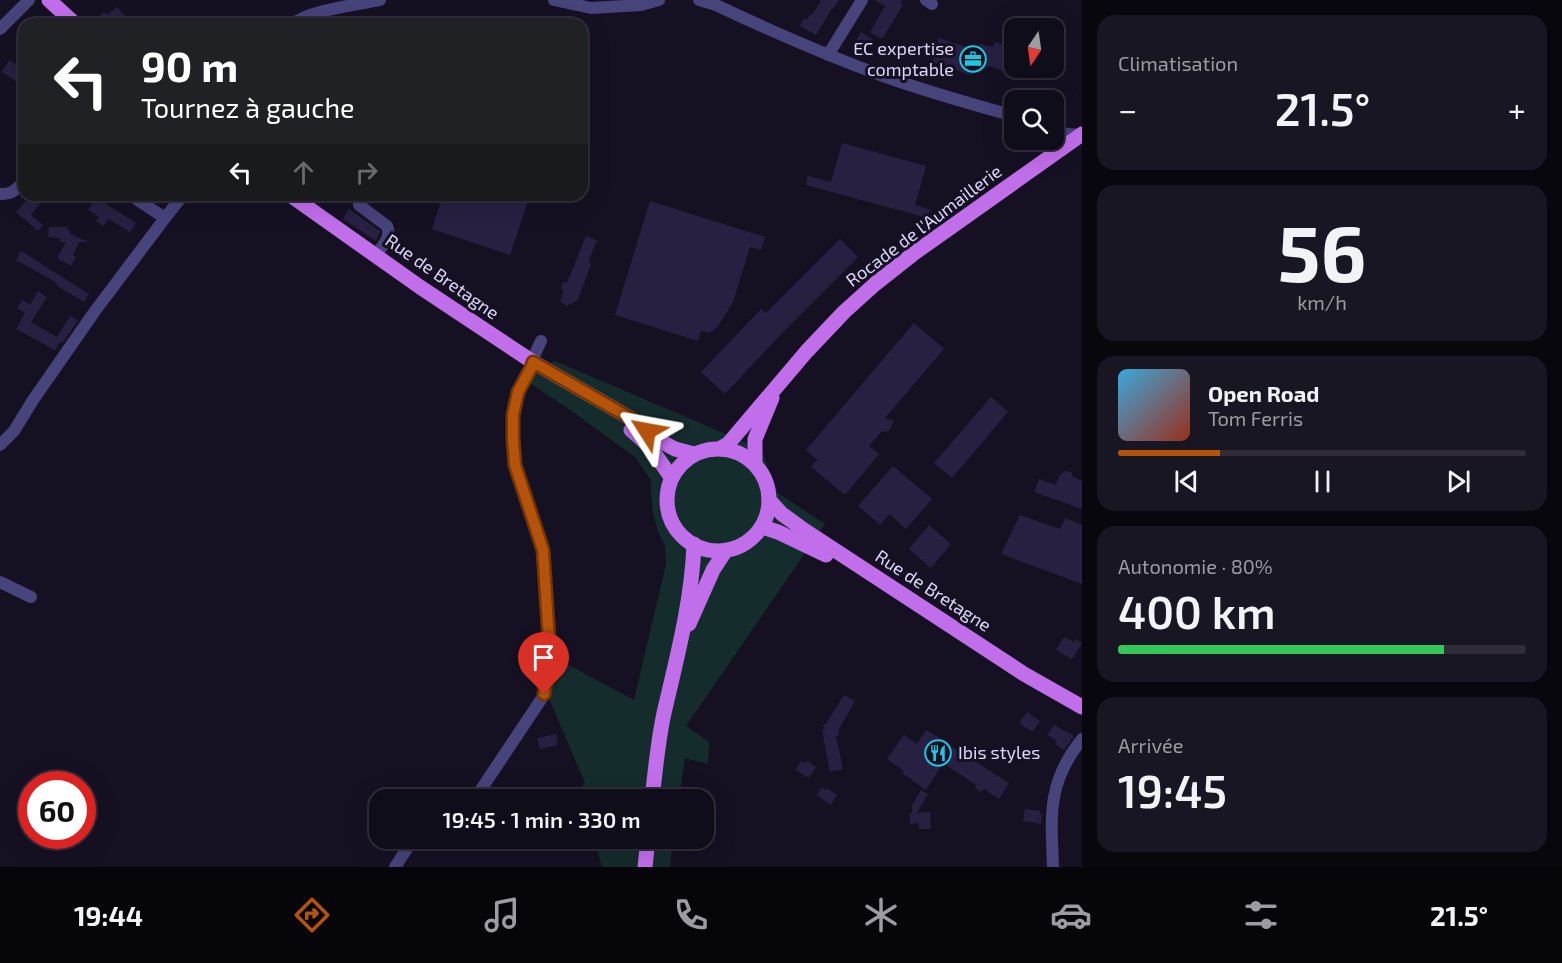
<!DOCTYPE html>
<html lang="fr">
<meta charset="utf-8">
<style>
body{margin:0;font-family:"Exo 2",sans-serif;background:#191623;color:#f1f3f6;height:100vh;display:flex;flex-direction:column;font-size:22px;white-space:nowrap}
*{box-sizing:border-box;margin:0}
p{font-size:20px;color:#9c9ca2}
.icon{flex:none;width:33px;height:33px;fill:none;stroke:currentColor;stroke-width:2;stroke-linecap:round;stroke-linejoin:round}
.map{position:relative;flex:1;overflow:hidden}
.sheet{display:flex;flex-direction:column;gap:15px;padding:15px;background:#09070e;width:480px}
.sheet>*{flex:none}
.banner{position:absolute;left:18px;top:18px;width:570px;height:183px;border-radius:18px;box-shadow:0 6px 24px #0002,0 0 0 2px #302d39;background:#202124;color:#fff;overflow:hidden}
.needle{width:39px;rotate:193deg}
.fabs{position:absolute;left:1004px;top:18px;display:grid;gap:12px}
.fabs a{display:grid;place-items:center;width:60px;height:60px;border-radius:12px;background:#100d1a;box-shadow:0 6px 24px #0002,0 0 0 2px #302d39;font-size:30px}
.speed{position:absolute;left:18px;top:771px;display:flex;gap:12px;font-size:30px;font-weight:700;text-align:center}
.speed>*{display:grid;place-content:center;width:78px;height:78px;border-radius:50%;background:#100d1a;box-shadow:0 6px 24px #0002,0 0 0 2px #302d39;line-height:1}
.speed .limit{border:9px solid #d22;background:#fff;color:#111}
.pin{position:absolute;display:grid;place-items:center;width:51px;height:51px;color:#fff;margin:-62px -26px;border-radius:50% 50% 50% 0;rotate:-45deg;box-shadow:0 0 6px #0007}
.pin .icon{rotate:45deg}
.me{position:absolute;width:66px;margin:-33px;rotate:304deg;stroke-linejoin:round;filter:drop-shadow(0 0 4px #0008)}
.turn{display:flex;align-items:center;gap:21px;height:126px;padding:0 24px;font-size:27px}
.turn .icon{width:78px;height:78px;stroke-width:2.5}
.turn b{display:block;font-size:42px;line-height:51px}
.lanes{display:flex;align-items:center;height:57px;padding:0 24px;background:#0003;justify-content:center;gap:30px;direction:ltr}
.lanes .off{opacity:.35}
.big{font-size:45px;font-weight:600;line-height:1.1}
.sheet .tile{flex:1;display:flex;flex-direction:column;justify-content:center;gap:9px;min-width:0;padding:0 21px;border-radius:18px;background:#191623}
.sheet .dial{align-items:center;gap:0}
.dial b{font-size:78px;line-height:1}
.song{display:flex;align-items:center;gap:18px}
.cover{width:72px;height:72px;border-radius:9px;background:linear-gradient(135deg,hsl(200 70% 55%),hsl(10 70% 35%))}
.played{height:6px;border-radius:3px;background:linear-gradient(90deg,#b45309 25%,#302d39 25%)}
.keys{display:flex;justify-content:space-around;direction:ltr}
.heat{display:flex;justify-content:space-between;align-items:center;font-size:33px;direction:ltr}
.charge{height:9px;border-radius:4px;background:linear-gradient(90deg,#34c759 80%,#302d39 0)}
.trip{position:absolute;left:369px;top:789px;width:345px;height:60px;border-radius:18px;background:#100d1a;box-shadow:0 6px 24px #0002,0 0 0 2px #302d39;font-weight:600;line-height:60px;text-align:center}
.tab-bar{display:flex;height:96px;justify-content:space-around;align-items:center;background:#06050a;color:#9c9ca2}
.tab-bar .icon{width:42px;height:42px}
.tab-bar .on{color:#b45309}
.tab-bar b{font-size:27px;color:#f1f3f6}
main{display:flex;flex:1;min-height:0}
.map>svg:first-child{display:block}
</style>
<main>
<div class="map">
<svg width="1082" height="867" viewBox="0 0 1082 867">
<rect width="100%" height="100%" fill="#151123"/>
<!-- green -->
<g fill="#152c2c">
<path d="M555,361L761,449L778,493L825,524L686,726L709,742L708,764L685,758L679,799H583L580,790L585,783L548,696L552,683L550,655L634,700L666,564L665,546L658,532L653,513L651,494V480L635,457L566,407L519,376Z"/>
<path d="M594,839H673L670,867H602Z"/>
</g>
<!-- building -->
<g fill="#282041">
<path d="M818,0H839L833,9L832,8L816,35L800,26L804,18L807,20L810,14L812,15L821,1Z"/>
<path d="M875,0H902L900,3L903,5L882,39L870,32L885,6Z"/>
<path d="M117,7L129,20L124,24H92L104,12L107,15Z"/>
<path d="M861,32L872,39L863,55L851,50Z"/>
<path d="M939,38L975,50L981,44L993,47L995,42L1014,49V68H1027L1024,78L989,66L971,75L932,62L934,56L932,55L936,42L938,43Z"/>
<path d="M9,60L24,69V74L19,83L2,72Z"/>
<path d="M842,143L926,166L915,205L931,210L924,217L806,185L808,176L831,182Z"/>
<path d="M31,195H35L40,199V204L31,215L43,225L38,231L16,212Z"/>
<path d="M80,195H96L107,203L106,204L136,223L130,232L108,219L103,226L96,221L99,217L88,210L92,204Z"/>
<path d="M443,195H530L510,255L432,229Z"/>
<path d="M650,201L765,237L761,250L750,247L733,302L718,326L710,333L701,331L698,341L615,315Z"/>
<path d="M349,209L380,231L376,241L343,219Z"/>
<path d="M49,227H68L67,230H70V234L89,242H79L73,255L76,257L71,266L57,258L66,242H60V238L48,237Z"/>
<path d="M586,236L597,240L589,260L591,265L577,301L566,306L560,301L564,290L561,289L563,282L567,283Z"/>
<path d="M840,239L858,257L784,331L725,394L701,372L761,309L766,313Z"/>
<path d="M21,251L89,294L84,302L56,285L57,283L16,260Z"/>
<path d="M38,291L47,297L31,322L57,337L70,316L78,321L62,343L60,342L55,350L16,329L25,313L17,308L22,300L30,305Z"/>
<path d="M914,323L944,349L885,418L894,421L889,431L881,432L869,446L879,454L845,495L811,467L817,460L806,450Z"/>
<path d="M991,397L1008,412L952,478L934,463Z"/>
<path d="M893,466L932,499L906,529L890,514L880,525L858,506Z"/>
<path d="M1065,471L1071,472L1073,477L1082,481V509L1034,492L1039,479L1056,485L1059,476Z"/>
<path d="M1020,515L1060,529L1065,518L1082,525V584L1001,554Z"/>
<path d="M929,525L951,544L931,568L909,549Z"/>
<path d="M1064,637L1074,642L1076,639L1082,643L1072,659L1056,650Z"/>
<path d="M844,695L855,701L839,729L838,736H836L843,769L830,772L822,730H825L823,725L826,724Z"/>
<path d="M1027,712L1040,721L1032,732L1019,723Z"/>
<path d="M1054,725L1074,736L1064,750L1055,744L1057,741L1047,735Z"/>
<path d="M926,730L950,744L949,745L1009,783L999,799L984,789L981,792L975,788L976,785L943,763L926,790L902,773L904,771L887,759L904,735L917,744Z"/>
<path d="M556,734L558,745L540,749L537,738Z"/>
<path d="M801,761L806,763L807,761L816,767L809,778L796,770Z"/>
<path d="M822,787L826,790L827,788L837,795L831,805L816,795Z"/>
<path d="M921,790L928,794L917,813L930,812L931,829H919V823L910,824V813H912V805Z"/>
<path d="M1025,809L1040,811V814L1042,815L1041,824L1023,821Z"/>
</g>
<g fill="none" stroke-linecap="round" stroke-linejoin="round">
<!-- minor -->
<g stroke="#47437b" stroke-width="12">
<path d="M554,0L591,8L641,5L659,0"/>
<path d="M699,0L716,5C771,31 828,56 886,77C928,92 971,104 1014,116"/>
<path d="M926,0L932,4"/>
<path d="M293,24C309,10 357,5 380,0"/>
<path d="M0,29L29,0"/>
<path d="M828,55L862,0"/>
<path d="M1053,131L1056,133L1081,135"/>
<path d="M0,194C13,194 15,190 24,182"/>
<path d="M130,195L165,218L183,195"/>
<path d="M359,205L387,226C392,237 382,246 376,255"/>
<path d="M0,445L14,431L33,400L95,311L165,218"/>
<path d="M0,582L31,597"/>
<path d="M474,800L544,695L550,655L543,550L515,465L513,439V415L518,392L532,368L534,356L541,341"/>
<path d="M395,867L414,838"/>
<path d="M1053,867C1051,814 1047,783 1082,739"/>
</g>
<!-- major -->
<g stroke="#c16eeb" stroke-width="15">
<path d="M49,0L75,24"/>
<path d="M290,195L420,287L533,362L630,418L664,443L675,449L694,454"/>
<path d="M631,430L650,447L671,477"/>
<path d="M721,448L728,444L807,351L844,312L875,284L913,254L1082,134"/>
<circle cx="718" cy="500" r="51"/>
<path d="M755,464V439L772,398"/>
<path d="M769,500L782,514L804,530L1024,674L1082,707"/>
<path d="M762,527L778,532L826,555"/>
<path d="M689,624L713,570L726,550"/>
<path d="M652,800C655,771 658,741 664,713C677,657 692,601 694,544"/>
<path d="M645,867L648,838"/>
</g>
</g>
<g fill="none" stroke-linecap="round" stroke-linejoin="round">
<!-- route casing -->
<g stroke="#753606" stroke-width="15">
<path id="route" d="M544,694L550,655L543,550L515,465L513,439V415L518,392L531,368L533,362L630,418L647,431"/>
</g>
<!-- route -->
<use href="#route" stroke="#b45309" stroke-width="10"/>
</g>
<!-- icons -->
<defs>
<g id="office-ring" transform="scale(1.35)"><circle r="9.5" fill="#151123" stroke="#1fc6e0" stroke-width="1.5"/><path d="M-6-3h4V-5.5h4V-3h4V5H-6ZM-1-4.5V-3h2v-1.5ZM-6 0V1H6V0Z" fill="#1fc6e0"/></g>
<g id="restaurant-ring" transform="scale(1.35)"><circle r="9.5" fill="#151123" stroke="#1fc6e0" stroke-width="1.5"/><path d="M-5-6h1v4h1v-4h1v4h1v-4h1v5L-1.5 .5V6h-2V.5L-5-1ZM5-6V6H3V1.5H1.5Q1.5-4 5-6Z" fill="#1fc6e0"/></g>
</defs>
<g fill-rule="evenodd">
<use href="#office-ring" x="973" y="59"/>
<use href="#restaurant-ring" x="938" y="753"/>
</g>
<g text-anchor="middle" stroke-width="6" stroke-linejoin="round" paint-order="stroke">
<!-- poi labels -->
<g font-size="18" fill="#ddd8fa" stroke="#151123" text-anchor="end">
<text x="954" y="55">EC expertise<tspan x="954" dy="21">comptable</tspan></text>
<text x="958" y="759" text-anchor="start">Ibis styles</text>
</g>
<!-- street labels -->
<g font-size="18" fill="#ddd8fa" stroke="#151123">
<text transform="translate(924 226) rotate(-37)" y="6">Rocade de l'Aumaillerie</text>
<text transform="translate(442 277) rotate(35)" y="6">Rue de Bretagne</text>
<text transform="translate(933 591) rotate(33)" y="6">Rue de Bretagne</text>
</g>
</g>
</svg>
<div class="fabs">
<a><svg class="needle" viewBox="-14 -14 28 28"><path d="M0-13l5 13h-10z" fill="#e53935"/><path d="M0 13l5-13h-10z" fill="#9c9ca2"/></svg></a>
<a><svg class="icon" aria-label="search" viewBox="0 0 24 24"><circle cx="10" cy="10" r="6"/><path d="M15 15l6 6"/></svg></a>
</div>
<div class="speed"><div class="limit">60</div></div>
<div class="pin" style="left:544px;top:694px;background:#d93025"><svg class="icon" aria-label="arrive" viewBox="0 0 24 24"><path d="M6 21V4h12l-3 4 3 4H6"/></svg></div>
<svg class="me" style="left:647px;top:431px" viewBox="-20 -20 40 40"><path d="M0-17L14 15 0 8-14 15z" fill="#b45309" stroke="#fff" stroke-width="4"/></svg>
<div class="trip">19:45 · 1 min · 330 m</div>
<div class="banner">
<div class="turn"><svg class="icon" aria-label="left" viewBox="0 0 24 24"><path d="M17 20v-9H6M10 6l-5 5 5 5"/></svg><div><b>90 m</b>Tournez à gauche</div></div>
<div class="lanes"><svg class="icon" aria-label="left" viewBox="0 0 24 24"><path d="M17 20v-9H6M10 6l-5 5 5 5"/></svg><svg class="icon off" aria-label="ahead" viewBox="0 0 24 24"><path d="M12 20V5M6 11l6-6 6 6"/></svg><svg class="icon off" aria-label="right" viewBox="0 0 24 24"><path d="M7 20v-9h11M14 6l5 5-5 5"/></svg></div>
</div>
</div>
<section class="sheet">
<div class="tile"><p>Climatisation</p>
<div class="heat"><a>−</a><b class="big">21.5°</b><a>+</a></div>
</div>
<div class="tile dial"><b>56</b><p>km/h</p></div>
<div class="tile">
<div class="song"><i class="cover"></i><div><b>Open Road</b><p>Tom Ferris</p></div></div>
<div class="played"></div>
<div class="keys"><svg class="icon" aria-label="previous" viewBox="0 0 24 24"><path d="M18 5L8 12l10 7zM5 5v14"/></svg><svg class="icon" aria-label="pause" viewBox="0 0 24 24"><path d="M8 5v14M16 5v14"/></svg><svg class="icon" aria-label="next" viewBox="0 0 24 24"><path d="M6 5l10 7-10 7zM19 5v14"/></svg></div>
</div>
<div class="tile"><p>Autonomie · 80%</p><b class="big">400 km</b><div class="charge"></div></div>
<div class="tile"><p>Arrivée</p><b class="big">19:45</b></div>
</section>
</main>
<nav class="tab-bar">
<b>19:44</b>
<svg class="icon on" aria-label="directions" viewBox="0 0 24 24"><path d="M12 3l9 9-9 9-9-9zM9 14v-3h6M13 9l2 2-2 2"/></svg>
<svg class="icon" aria-label="music" viewBox="0 0 24 24"><path d="M9 18V5l10-2v13"/><circle cx="6" cy="18" r="3"/><circle cx="16" cy="16" r="3"/></svg>
<svg class="icon" aria-label="phone" viewBox="0 0 24 24"><path d="M5 4h4l2 5-3 2q2 4 5 5l2-3 5 2v4C11 20 4 13 5 4z"/></svg>
<svg class="icon" aria-label="climate" viewBox="0 0 24 24"><path d="M12 3v18M4 7l16 10M4 17L20 7"/></svg>
<svg class="icon" aria-label="car" viewBox="0 0 24 24"><path d="M5 17H2v-5l4-1 3-4h7l3 4 3 1v5h-3M9 17h6M6 11h13"/><circle cx="7" cy="17" r="2"/><circle cx="17" cy="17" r="2"/></svg>
<svg class="icon" aria-label="filters" viewBox="0 0 24 24"><path d="M4 7h16M4 17h16"/><circle cx="9" cy="7" r="2"/><circle cx="15" cy="17" r="2"/></svg>
<b>21.5°</b>
</nav>
